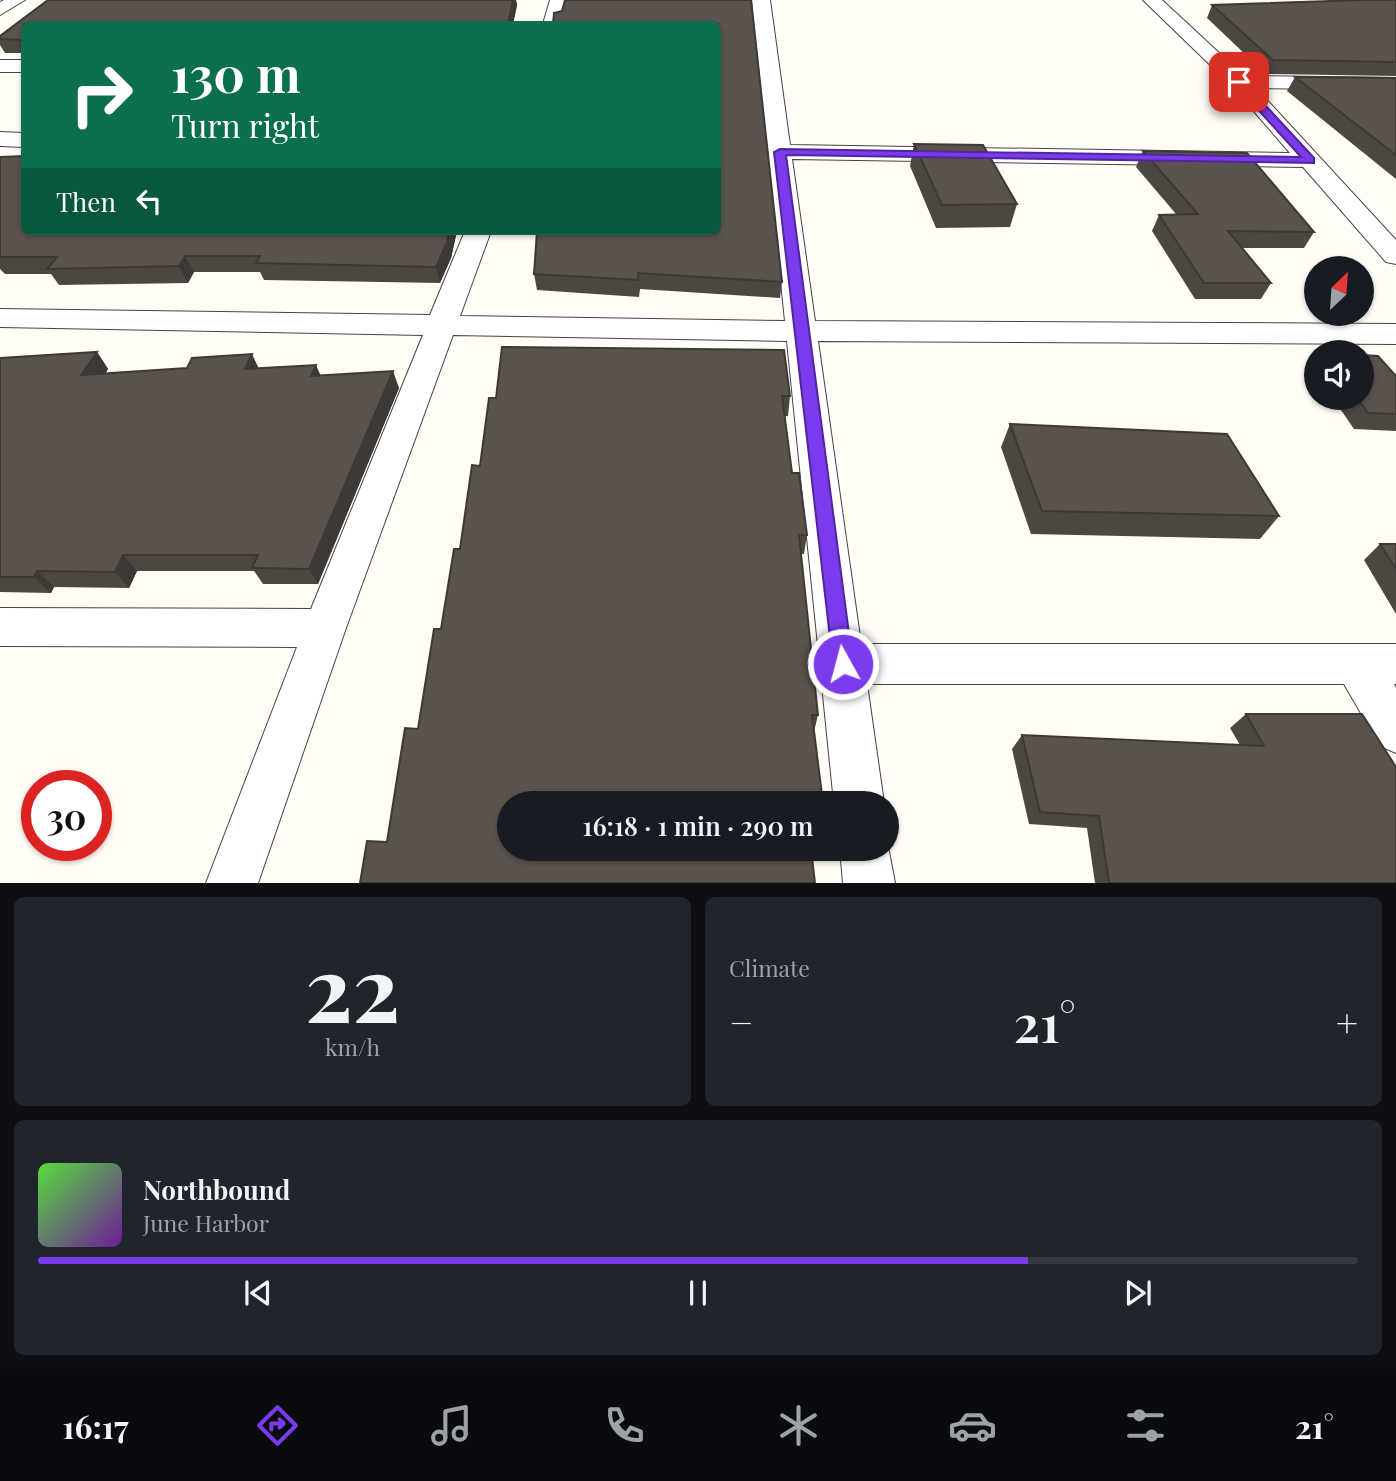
<!DOCTYPE html>
<meta charset="utf-8">
<style>
body{margin:0;font-family:"Playfair Display",serif;background:#20242c;color:#f1f3f6;height:100vh;display:flex;flex-direction:column;font-size:26px;white-space:nowrap}
*{box-sizing:border-box;margin:0}
p{font-size:23px;color:#9ea1a6}
.icon{flex:none;width:38px;height:38px;fill:none;stroke:currentColor;stroke-width:2;stroke-linecap:round;stroke-linejoin:round}
.map{position:relative;height:883px;overflow:hidden}
.sheet{display:flex;flex-direction:column;gap:14px;padding:14px;background:#0d0f14;flex:1}
.sheet>*{flex:none}
.guide{position:absolute;left:21px;top:21px;width:700px;height:214px;border-radius:10px;box-shadow:0 2px 5px #0004;background:#0b6e4f;color:#fff;overflow:hidden}
.needle{width:46px;rotate:25deg}
.fabs{position:absolute;left:1304px;top:256px;display:grid;gap:14px}
.fabs a{display:grid;place-items:center;width:70px;height:70px;border-radius:50%;background:#171b24;box-shadow:0 2px 5px #0004;font-size:35px}
.speed{position:absolute;left:21px;top:770px;display:flex;gap:14px;font-size:35px;font-weight:700;text-align:center}
.speed>*{display:grid;place-content:center;width:91px;height:91px;border-radius:50%;background:#171b24;box-shadow:0 2px 5px #0004;line-height:1}
.speed .limit{border:10px solid #d22;background:#fff;color:#111}
.pin{position:absolute;display:grid;place-items:center;width:60px;height:60px;color:#fff;margin:-30px;border-radius:14px;box-shadow:0 4px 10px #0006}
.me{position:absolute;width:77px;margin:-38px;rotate:353deg;stroke-linejoin:round;filter:drop-shadow(0 0 5px #0008)}
.turn{display:flex;align-items:center;gap:24px;height:147px;padding:0 35px;font-size:32px}
.turn .icon{width:91px;height:91px;stroke-width:2.5}
.turn b{display:block;font-size:49px;line-height:60px}
.then{display:flex;align-items:center;height:66px;padding:0 35px;background:#0003;gap:14px;font-size:26px}
.big{font-size:52px;font-weight:600;line-height:1.1}
.sheet .widget{flex:1;display:flex;flex-direction:column;justify-content:center;gap:10px;min-width:0;padding:0 24px;border-radius:10px;background:#20242c}
.sheet .dial{align-items:center;gap:0}
.dial b{font-size:91px;line-height:1}
.song{display:flex;align-items:center;gap:21px}
.cover{width:84px;height:84px;border-radius:10px;background:linear-gradient(135deg,hsl(110 70% 55%),hsl(280 70% 35%))}
.played{height:7px;border-radius:4px;background:linear-gradient(90deg,#7c3aed 75%,#363941 75%)}
.keys{display:flex;justify-content:space-around;direction:ltr}
.heat{display:flex;justify-content:space-between;align-items:center;font-size:38px;direction:ltr}
.sheet .tiles{flex:1;display:grid;gap:14px;grid-template-columns:1fr 1fr}
.widget:last-child{grid-column:span 2}
.trip{position:absolute;left:497px;top:791px;width:402px;height:70px;border-radius:35px;background:#171b24;box-shadow:0 2px 5px #0004;font-weight:600;line-height:70px;text-align:center}
.dock{display:flex;height:112px;justify-content:space-around;align-items:center;background:#090b0e;color:#9ea1a6}
.dock .icon{width:49px;height:49px}
.dock .active{color:#7c3aed}
.dock b{font-size:32px;color:#f1f3f6}
.map>svg:first-child{display:block}
</style>
<div class="map">
<svg width="1396" height="883" viewBox="0 0 1396 883">
<rect width="100%" height="100%" fill="#fffdf5"/>
<g fill="none" stroke-linecap="round" stroke-linejoin="round">
<!-- street casing -->
<g stroke="#444" stroke-width="2">
<g id="street">
<path d="M4,0H25L0,15V2Z"/>
<path d="M550,0H568L561,24H543Z"/>
<path d="M752,0H770L790,145L1290,153L1232,86L1143,0H1162L1244,76L1396,78V90L1256,88L1396,240V264L1386,262L1303,167L792,159L815,321L1396,324V344L818,341L861,644H1396V684H1394L1396,688V753L1380,746L1344,684H867L884,803H834L787,341L453,335L346,628L258,883H206L297,647L0,646V608L311,609L423,335L0,327V309L430,315L465,231H491L460,316L785,321Z"/>
<rect x="0" y="60" width="24" height="12"/>
<path d="M0,132L24,133V147L0,146Z"/>
<path d="M887,841L895,883H843L840,849H887Z"/>
</g>
</g>
<!-- street -->
<use href="#street" fill="#fff" fill-rule="evenodd"/>
</g>
<!-- wall -->
<g fill="#4d4742">
<path d="M48,0H516L517,5L513,24H24V53H5L0,45V36Z"/>
<path d="M1396,0V76L1266,74L1207,18L1212,5Z"/>
<path d="M554,13L782,282L780,298L640,289L639,297L537,290L534,274L718,231Z"/>
<path d="M1295,77L1396,78V179L1287,91Z"/>
<path d="M914,144L1017,204L1010,227L936,228L910,166Z"/>
<path d="M1143,151L1314,232L1304,248H1241L1271,283L1261,299H1195L1152,231L1159,215L1176,214L1136,167Z"/>
<path d="M0,157L24,231H457L451,258L440,283L264,280L260,272H194L188,283L59,285L51,274H5L0,269Z"/>
<path d="M502,347L790,396L788,416H785L792,473L807,535L804,554H801L818,715L814,732L387,842L418,729L496,398Z"/>
<path d="M97,352L108,369L105,374L259,368L321,376L399,388L318,584H263L254,571H137L129,588L54,587L51,593L0,592V358Z"/>
<path d="M1396,376V431L1354,429L1332,397H1362Z"/>
<path d="M1010,424L1279,516L1260,539L1031,534L1001,447Z"/>
<path d="M1380,544H1396V614L1364,560Z"/>
<path d="M1246,714L1396,883H1095L1087,828L1029,824L1012,749L1022,735L1240,745L1230,728Z"/>
</g>
<!-- shaded-wall -->
<g fill="#3f3936">
<path d="M513,0H516L517,5L513,24H508Z"/>
<path d="M449,231H457L451,258L440,283L436,267Z"/>
<path d="M185,256L194,272L188,283L179,266Z"/>
<path d="M97,352L108,369L94,392L81,375Z"/>
<path d="M252,354L260,371L245,369Z"/>
<path d="M316,365L323,381L311,376Z"/>
<path d="M393,371L399,388L318,584L309,569Z"/>
<path d="M123,555L137,571L129,588L115,572Z"/>
<path d="M37,571L54,587L51,593L34,577Z"/>
</g>
<!-- building -->
<g fill="#5a524d" stroke="#3f3936" stroke-width="2">
<path d="M48,0H513L508,24H24V40L0,39V36Z"/>
<path d="M565,0H751L782,282L638,273V280L534,274L537,231H718V24H553L554,13L562,11Z"/>
<path d="M1361,0H1396V62L1273,60L1212,5Z"/>
<path d="M1295,77L1396,78V155Z"/>
<path d="M914,144L983,145L1017,204L942,205Z"/>
<path d="M1143,151L1247,153L1314,232L1228,231L1271,283H1204L1159,215L1198,214Z"/>
<path d="M24,156V231H449L447,242L436,267L256,263L260,256H185L179,266L47,269L57,257H0V157Z"/>
<path d="M502,347L784,350L790,396H782L792,473H799L807,535H799L818,715H812L823,803H509V849H811L815,883H360L367,841L387,842L405,728L418,729L434,629H441L454,549H460L472,465L480,466L489,398H496Z"/>
<path d="M97,352L81,375L187,368L192,358L252,354L245,369L316,365L311,376L393,371L309,569L252,568L258,555H123L115,572L37,571L34,577H0V358Z"/>
<path d="M1362,355L1378,356L1396,376V414L1368,413L1357,397H1362Z"/>
<path d="M1010,424L1227,434L1279,516L1042,511Z"/>
<path d="M1380,544H1396V569Z"/>
<path d="M1246,714H1362L1396,767V883H1109L1099,816L1040,812L1022,735L1264,746Z"/>
</g>
<!-- route -->
<path fill="#7c3aed" stroke="#51269a" stroke-width="2" d="M1235,80H1242L1314,158V163L786,155L853,664L850,670L843,673L836,670L833,664L774,152L780,149L1301,157L1235,84Z"/>
</svg>
<div class="fabs">
<a><svg class="needle" viewBox="-14 -14 28 28"><path d="M0-13l5 13h-10z" fill="#e53935"/><path d="M0 13l5-13h-10z" fill="#9ea1a6"/></svg></a>
<a><svg class="icon" aria-label="sound" viewBox="0 0 24 24"><path d="M4 9h4l5-4v14l-5-4H4zM17 9q2 3 0 6"/></svg></a>
</div>
<div class="speed"><div class="limit">30</div></div>
<div class="pin" style="left:1239px;top:82px;background:#d93025"><svg class="icon" aria-label="arrive" viewBox="0 0 24 24"><path d="M6 21V4h12l-3 4 3 4H6"/></svg></div>
<svg class="me" style="left:843px;top:664px" viewBox="-20 -20 40 40"><circle r="17" fill="#7c3aed" stroke="#fff" stroke-width="3"/><path d="M0-11L8 9 0 5-8 9z" fill="#fff"/></svg>
<div class="trip">16:18 · 1 min · 290 m</div>
<div class="guide">
<div class="turn"><svg class="icon" aria-label="right" viewBox="0 0 24 24"><path d="M7 20v-9h11M14 6l5 5-5 5"/></svg><div><b>130 m</b>Turn right</div></div>
<div class="then">Then<svg class="icon" aria-label="left" viewBox="0 0 24 24"><path d="M17 20v-9H6M10 6l-5 5 5 5"/></svg></div>
</div>
</div>
<section class="sheet">
<div class="tiles">
<div class="widget dial"><b>22</b><p>km/h</p></div>
<div class="widget"><p>Climate</p>
<div class="heat"><a>−</a><b class="big">21°</b><a>+</a></div>
</div>
<div class="widget">
<div class="song"><i class="cover"></i><div><b>Northbound</b><p>June Harbor</p></div></div>
<div class="played"></div>
<div class="keys"><svg class="icon" aria-label="previous" viewBox="0 0 24 24"><path d="M18 5L8 12l10 7zM5 5v14"/></svg><svg class="icon" aria-label="pause" viewBox="0 0 24 24"><path d="M8 5v14M16 5v14"/></svg><svg class="icon" aria-label="next" viewBox="0 0 24 24"><path d="M6 5l10 7-10 7zM19 5v14"/></svg></div>
</div>
</div>
</section>
<nav class="dock">
<b>16:17</b>
<svg class="icon active" aria-label="directions" viewBox="0 0 24 24"><path d="M12 3l9 9-9 9-9-9zM9 14v-3h6M13 9l2 2-2 2"/></svg>
<svg class="icon" aria-label="music" viewBox="0 0 24 24"><path d="M9 18V5l10-2v13"/><circle cx="6" cy="18" r="3"/><circle cx="16" cy="16" r="3"/></svg>
<svg class="icon" aria-label="phone" viewBox="0 0 24 24"><path d="M5 4h4l2 5-3 2q2 4 5 5l2-3 5 2v4C11 20 4 13 5 4z"/></svg>
<svg class="icon" aria-label="climate" viewBox="0 0 24 24"><path d="M12 3v18M4 7l16 10M4 17L20 7"/></svg>
<svg class="icon" aria-label="car" viewBox="0 0 24 24"><path d="M5 17H2v-5l4-1 3-4h7l3 4 3 1v5h-3M9 17h6M6 11h13"/><circle cx="7" cy="17" r="2"/><circle cx="17" cy="17" r="2"/></svg>
<svg class="icon" aria-label="filters" viewBox="0 0 24 24"><path d="M4 7h16M4 17h16"/><circle cx="9" cy="7" r="2"/><circle cx="15" cy="17" r="2"/></svg>
<b>21°</b>
</nav>
